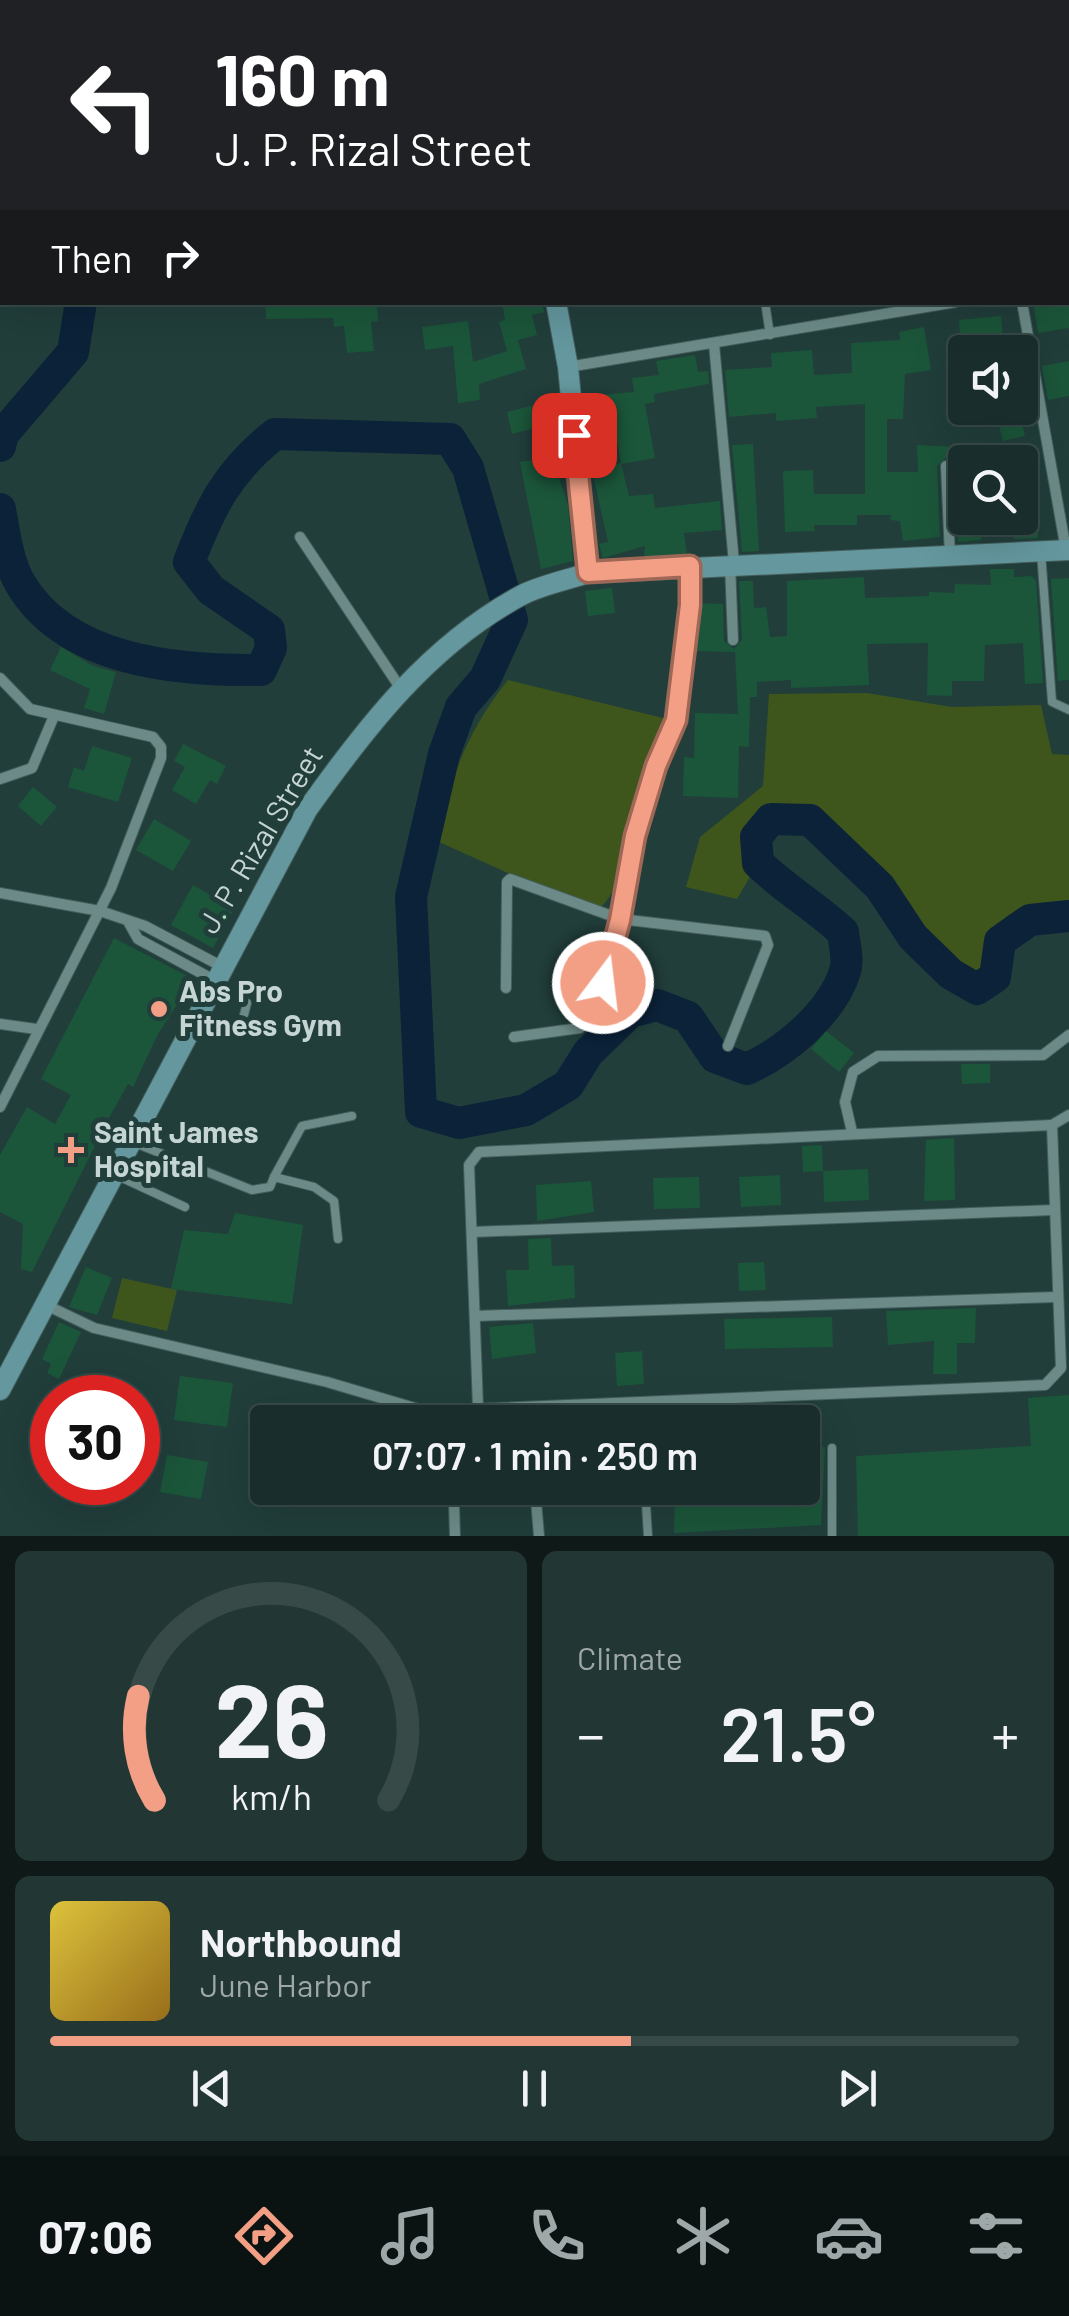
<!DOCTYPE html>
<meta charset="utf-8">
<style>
body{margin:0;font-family:Barlow,sans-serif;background:#223634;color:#f1f3f6;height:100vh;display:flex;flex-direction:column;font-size:38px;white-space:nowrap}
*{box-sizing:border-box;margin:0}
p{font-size:32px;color:#9fa8a9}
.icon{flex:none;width:55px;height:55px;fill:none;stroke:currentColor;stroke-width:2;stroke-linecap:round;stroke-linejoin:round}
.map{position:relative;height:1536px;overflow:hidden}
.sheet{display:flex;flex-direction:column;gap:15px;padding:15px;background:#0e1918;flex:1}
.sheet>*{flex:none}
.banner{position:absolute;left:0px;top:0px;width:1070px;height:305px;box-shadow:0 10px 40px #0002,0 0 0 2px #374a48;background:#202124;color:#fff;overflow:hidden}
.fabs{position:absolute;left:948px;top:335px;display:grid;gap:20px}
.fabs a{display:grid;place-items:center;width:90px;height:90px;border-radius:10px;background:#192e2c;box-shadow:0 10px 40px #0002,0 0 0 2px #374a48;font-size:50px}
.speed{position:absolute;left:30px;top:1375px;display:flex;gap:20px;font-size:50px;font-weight:700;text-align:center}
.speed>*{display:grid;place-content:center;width:130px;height:130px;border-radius:50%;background:#192e2c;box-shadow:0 10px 40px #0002,0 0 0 2px #374a48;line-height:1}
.speed .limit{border:15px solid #d22;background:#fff;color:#111}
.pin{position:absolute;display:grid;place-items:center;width:85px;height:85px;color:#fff;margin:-42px;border-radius:20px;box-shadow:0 5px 15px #0006}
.me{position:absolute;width:110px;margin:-55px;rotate:15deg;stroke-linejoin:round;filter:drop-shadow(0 0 8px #0008)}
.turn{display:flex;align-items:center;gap:35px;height:210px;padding:0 50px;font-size:45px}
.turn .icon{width:130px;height:130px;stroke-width:2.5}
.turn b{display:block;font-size:70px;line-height:85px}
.then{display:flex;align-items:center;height:95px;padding:0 50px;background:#0003;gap:20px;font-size:38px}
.big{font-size:75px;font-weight:600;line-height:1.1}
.sheet .card{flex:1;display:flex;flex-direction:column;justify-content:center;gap:15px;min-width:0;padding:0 35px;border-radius:15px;background:#223634}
.sheet .dial{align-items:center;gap:0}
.dial svg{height:260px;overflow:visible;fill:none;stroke:#374a48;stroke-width:7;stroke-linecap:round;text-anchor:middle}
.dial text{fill:#f1f3f6;stroke:none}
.song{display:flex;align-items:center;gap:30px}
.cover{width:120px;height:120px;border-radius:15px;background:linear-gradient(135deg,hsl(50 70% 55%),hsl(40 70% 35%))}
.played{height:10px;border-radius:5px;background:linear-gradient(90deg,#f39f85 60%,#374a48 60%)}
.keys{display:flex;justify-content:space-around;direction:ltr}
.heat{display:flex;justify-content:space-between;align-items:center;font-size:55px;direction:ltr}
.sheet .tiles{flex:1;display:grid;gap:15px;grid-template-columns:1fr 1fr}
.card:last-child{grid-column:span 2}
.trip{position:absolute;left:250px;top:1405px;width:570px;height:100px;border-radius:10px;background:#192e2c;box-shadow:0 10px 40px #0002,0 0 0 2px #374a48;font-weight:600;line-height:100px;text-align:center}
.tabs{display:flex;height:160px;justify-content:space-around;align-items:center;background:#0a1212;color:#9fa8a9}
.tabs .icon{width:70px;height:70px}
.tabs .current{color:#f39f85}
.tabs b{font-size:45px;color:#f1f3f6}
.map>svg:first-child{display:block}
</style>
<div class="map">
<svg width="1069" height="1536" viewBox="0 0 1069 1536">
<rect width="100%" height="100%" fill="#213e3b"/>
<!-- green -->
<g fill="#3e561c">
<path d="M508,680L663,718C654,756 629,897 594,912L437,841C449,779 468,730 508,680Z"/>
<path d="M867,693L952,707L1041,705L1052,754L1069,755V916L1030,920L1000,941L995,977L977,989L951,974L913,937L880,887L810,820L771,819L756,837L758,863L737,899L686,887L700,837L763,786L769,694Z"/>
<path d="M122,1278L177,1290L167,1331L112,1318Z"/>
</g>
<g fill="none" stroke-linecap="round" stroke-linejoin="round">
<!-- river -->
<g stroke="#0b2239" stroke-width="32">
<path d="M238,0L240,2"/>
<path d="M0,446L3,434L73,352L81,302"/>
<path d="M0,509C4,531 8,563 20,583C66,662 178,671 261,670L271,648L269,630L211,590L189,562C210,507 228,471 275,434L450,439L468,468L512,620L485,679L461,707L444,754L411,897L421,1112L459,1123L526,1110L568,1085L588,1053L630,1012L657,1005L688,1017L715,1057L747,1069C786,1051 832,1013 845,971C849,960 844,943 843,932C816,907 785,889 758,863L756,837L771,819L810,820L880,887L913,937L951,974L977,989L995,977L1000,941L1030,920L1069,916"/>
</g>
</g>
<!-- building -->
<g fill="#1b563a">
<path d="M1069,301V328L1038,333L1034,307Z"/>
<path d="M265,302H377L378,321L371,322L374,351L347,353L344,326L334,327L333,318L266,319Z"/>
<path d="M502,302H542L544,312L532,315L537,335L518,340L526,369L479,384L480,400L458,403L453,346L425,350L422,327L468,321L473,362L507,351L499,322L505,320Z"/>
<path d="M1001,316L1004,352H982L981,346L961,349L959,320Z"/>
<path d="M924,327L931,370L905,374L903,419H887V472H918L917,445L976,448L977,462H965V518H979L981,540L958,542L955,466L947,457L937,466L940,537L903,541L900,521L890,520L891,515H857V525H814L815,531L785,532L783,471L813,470L814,494H865V404L816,407L817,418L776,421V413L729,417L725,370L772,367L771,353L812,350L814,375L852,373L851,343L900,340L899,332Z"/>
<path d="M695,355L698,372L708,371L709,384L654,394L655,402L645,404L655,458L621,464L615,429L595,431L591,396L634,392L632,378L659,375L656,361Z"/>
<path d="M1069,361V396L1048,400L1042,366Z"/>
<path d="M550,401L555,423L512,434L507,412Z"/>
<path d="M1020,412L1025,436L1003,441L997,418Z"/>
<path d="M753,444L759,551L742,552L732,445Z"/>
<path d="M563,456L565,477L559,478L568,505L573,561L541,569L520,462Z"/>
<path d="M621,463L629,496L653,494L655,508L720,501L722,530L684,533L687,555L644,557L645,546L603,558L599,544L608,542L592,470Z"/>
<path d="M1035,491L1038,538L1014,539L1012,518H1020V492Z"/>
<path d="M990,569H1014V577L1032,576L1036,581L1043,683L1025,684L1023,643L985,645L984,681H952V696L927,695L928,643L867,644L869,685L791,688V680L757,682V697H750L749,747L739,746L738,798L683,796L684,757L694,758L695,713L738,714L735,652L694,651L696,603L723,604L724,641L734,649L742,640L739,581H753L754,608L766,607L770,637L787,636V581L864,577L865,598L929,596V592L954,593L955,584L991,585Z"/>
<path d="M1069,578V680L1058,681L1051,579Z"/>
<path d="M612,588L615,613L588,616L585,591Z"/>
<path d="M61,647L93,666L116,672L104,714L84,708L90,689L50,670Z"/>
<path d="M183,744L226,766L217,784L210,780L196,804L172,790L185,767L174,761Z"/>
<path d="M92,746L132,758L118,802L68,787L74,767L84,771Z"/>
<path d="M33,787L57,807L41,826L18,806Z"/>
<path d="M154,819L191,841L173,871L136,850Z"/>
<path d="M193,885L234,909L213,948L171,925Z"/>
<path d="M114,938L193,979L157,1036L133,1087L128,1084L110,1116L32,1272L21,1269L23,1224L0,1212V1155L27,1107L55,1124L71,1095L41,1079Z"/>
<path d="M826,1031L854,1053L839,1072L811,1049Z"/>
<path d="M961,1064H990V1083L962,1084Z"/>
<path d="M954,1138L955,1200L924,1201L926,1140Z"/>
<path d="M822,1145L823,1171L803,1172L802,1146Z"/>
<path d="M868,1169L869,1200L824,1202L823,1171Z"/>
<path d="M780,1175L781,1205L741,1207L739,1177Z"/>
<path d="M699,1177L700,1208L654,1209L653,1178Z"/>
<path d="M591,1181L594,1212L537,1221L536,1185Z"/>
<path d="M235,1213L303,1225L292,1304L171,1289L184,1230L228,1234Z"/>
<path d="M551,1238L552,1266L574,1265L575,1298L508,1306L506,1270H529L528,1239Z"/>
<path d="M764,1262L766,1290L739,1291L738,1263Z"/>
<path d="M86,1267L112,1278L97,1315L69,1307Z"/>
<path d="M976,1308L975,1343H957V1374H933L934,1341L888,1345L886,1311Z"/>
<path d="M832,1317L833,1347L725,1349L724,1319Z"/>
<path d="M59,1322L81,1332L59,1379L47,1373L51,1364L42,1359Z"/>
<path d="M533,1323L536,1353L492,1359L489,1327Z"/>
<path d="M642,1351L644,1384L617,1386L615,1353Z"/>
<path d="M180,1376L233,1383L227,1427L174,1420Z"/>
<path d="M1069,1395V1536H858L856,1456L1031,1446L1028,1398Z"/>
<path d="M825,1447L821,1525L674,1533L675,1488H802V1448Z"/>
<path d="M167,1455L208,1462L201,1499L160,1492Z"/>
</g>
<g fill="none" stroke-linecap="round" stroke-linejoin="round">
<!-- lane casing -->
<g stroke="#435d5b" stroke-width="10">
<g id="lane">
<path d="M765,302L770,335"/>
<path d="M1041,552L1052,702L1069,710"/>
<path d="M197,1023L230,1034L240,1031L247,1003L215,989"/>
<path d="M135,1143L252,1190L270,1187L274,1177L314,1187L334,1201L338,1239"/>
<path d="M118,1176L185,1207"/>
<path d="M274,1177L302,1126L352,1116"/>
<path d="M645,1488L648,1536"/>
<path d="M832,1536V1448"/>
</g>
</g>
<!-- street casing -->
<g stroke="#435d5b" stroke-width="12">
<g id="street">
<path d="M682,0V2"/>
<path d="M964,0V2"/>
<path d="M1068,284H1069"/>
<path d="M0,287L2,288"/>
<path d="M1022,302L1066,550"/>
<path d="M714,344L734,563"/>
<path d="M568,367L956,302"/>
<path d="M946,466L950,556"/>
<path d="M300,537L401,689"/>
<path d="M730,564L733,640"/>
<path d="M0,678L30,709L153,737L161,747V758L111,888L0,1107"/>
<path d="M0,779L32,768L54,716"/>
<path d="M0,893L100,911L145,926L221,966"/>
<path d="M129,923L138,939L214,980"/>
<path d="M506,988L507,882L510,879L620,919L765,936L768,945L728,1046"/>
<path d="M0,1024L36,1029"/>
<path d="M514,1037L580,1028L603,983L635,836L656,766L676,720L690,568"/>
<path d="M1052,1125L1069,1115"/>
<path d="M852,1132L845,1102L853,1072L878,1056L1043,1055L1069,1035"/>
<path d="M472,1232L1053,1210"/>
<path d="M46,1305L94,1328L327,1382L425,1411L1045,1385L1061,1368L1052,1125L479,1152L469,1165L478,1407"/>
<path d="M475,1316L1057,1297"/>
<path d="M455,1536L454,1504L464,1493L535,1488L539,1536"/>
</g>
</g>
<!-- secondary casing -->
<g stroke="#435d5b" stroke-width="22">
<g id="secondary">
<path d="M501,0V2"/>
<path d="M556,302L568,367L588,573"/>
<path d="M0,1390L307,810C366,727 430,644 522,595C542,585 567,580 588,573L1069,550"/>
</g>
</g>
<!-- lane -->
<use href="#lane" stroke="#6c8b88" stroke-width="8"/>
<!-- street -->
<use href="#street" stroke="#6c8b88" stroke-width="10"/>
<!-- secondary -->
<use href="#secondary" stroke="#64979e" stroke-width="20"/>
</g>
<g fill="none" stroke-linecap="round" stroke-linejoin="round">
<!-- route casing -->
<g stroke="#9e6756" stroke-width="25">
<path id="route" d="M574,435L588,572L690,566V605L676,720L656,766L635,836L620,920L603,983"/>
</g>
<!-- route -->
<use href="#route" stroke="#f39f85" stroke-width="18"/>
</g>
<!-- markers -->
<g fill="#f39f85" stroke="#213e3b" stroke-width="4">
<circle cx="159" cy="1009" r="10"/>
<path d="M66 1135h10v10h10v10h-10v10h-10v-10h-10v-10h10z"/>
</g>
<g text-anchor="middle" stroke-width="10" stroke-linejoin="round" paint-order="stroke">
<!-- street labels -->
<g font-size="30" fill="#c5d5d3" stroke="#213e3b">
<text transform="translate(261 840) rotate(-59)" y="10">J. P. Rizal Street</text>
</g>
<!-- poi labels -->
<g font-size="30" font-weight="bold" fill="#c5d5d3" stroke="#213e3b" text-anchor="start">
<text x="179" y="1002">Abs Pro<tspan x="179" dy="34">Fitness Gym</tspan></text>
<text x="94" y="1143">Saint James<tspan x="94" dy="34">Hospital</tspan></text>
</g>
</g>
</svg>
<div class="fabs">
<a><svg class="icon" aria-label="sound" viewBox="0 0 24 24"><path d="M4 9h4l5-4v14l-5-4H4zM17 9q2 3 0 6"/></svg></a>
<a><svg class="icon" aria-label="search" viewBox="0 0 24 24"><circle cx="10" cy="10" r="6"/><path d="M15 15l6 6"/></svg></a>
</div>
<div class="speed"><div class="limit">30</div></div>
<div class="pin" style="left:574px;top:435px;background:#d93025"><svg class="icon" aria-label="arrive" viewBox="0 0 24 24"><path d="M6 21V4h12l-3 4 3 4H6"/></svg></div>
<svg class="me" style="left:603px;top:983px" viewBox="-20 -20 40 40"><circle r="17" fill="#f39f85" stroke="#fff" stroke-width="3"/><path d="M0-11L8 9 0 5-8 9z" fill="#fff"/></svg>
<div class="trip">07:07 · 1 min · 250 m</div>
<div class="banner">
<div class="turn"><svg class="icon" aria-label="left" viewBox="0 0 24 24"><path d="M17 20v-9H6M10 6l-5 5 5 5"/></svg><div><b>160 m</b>J. P. Rizal Street</div></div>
<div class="then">Then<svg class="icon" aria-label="right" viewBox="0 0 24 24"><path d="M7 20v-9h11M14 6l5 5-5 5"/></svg></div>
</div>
</div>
<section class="sheet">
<div class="tiles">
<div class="card dial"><svg viewBox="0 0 100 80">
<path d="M14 69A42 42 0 1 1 86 69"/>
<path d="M14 69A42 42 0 0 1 9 37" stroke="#f39f85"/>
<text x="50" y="56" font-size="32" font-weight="700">26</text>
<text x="50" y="72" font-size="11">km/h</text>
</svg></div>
<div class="card"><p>Climate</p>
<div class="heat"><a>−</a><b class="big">21.5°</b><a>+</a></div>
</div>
<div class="card">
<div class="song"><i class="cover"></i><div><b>Northbound</b><p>June Harbor</p></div></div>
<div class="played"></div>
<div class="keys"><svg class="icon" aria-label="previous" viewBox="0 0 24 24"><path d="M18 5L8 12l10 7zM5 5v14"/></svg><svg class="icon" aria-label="pause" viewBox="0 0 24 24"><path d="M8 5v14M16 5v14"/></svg><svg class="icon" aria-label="next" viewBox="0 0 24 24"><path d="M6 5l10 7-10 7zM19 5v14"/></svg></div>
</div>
</div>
</section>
<nav class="tabs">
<b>07:06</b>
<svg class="icon current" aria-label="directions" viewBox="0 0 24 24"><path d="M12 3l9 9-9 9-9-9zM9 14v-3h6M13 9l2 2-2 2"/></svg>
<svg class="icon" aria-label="music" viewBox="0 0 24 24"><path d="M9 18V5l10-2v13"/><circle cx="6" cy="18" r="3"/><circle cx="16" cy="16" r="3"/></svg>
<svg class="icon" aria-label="phone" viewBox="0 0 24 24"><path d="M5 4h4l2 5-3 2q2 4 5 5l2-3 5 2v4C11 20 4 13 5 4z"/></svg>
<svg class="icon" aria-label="climate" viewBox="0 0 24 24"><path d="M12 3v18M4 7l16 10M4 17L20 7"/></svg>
<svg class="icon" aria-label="car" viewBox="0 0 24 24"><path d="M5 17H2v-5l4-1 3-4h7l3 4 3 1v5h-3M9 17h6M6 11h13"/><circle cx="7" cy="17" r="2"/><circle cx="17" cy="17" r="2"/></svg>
<svg class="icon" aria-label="filters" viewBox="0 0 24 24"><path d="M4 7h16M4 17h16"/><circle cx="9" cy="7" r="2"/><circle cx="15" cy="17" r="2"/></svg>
</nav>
